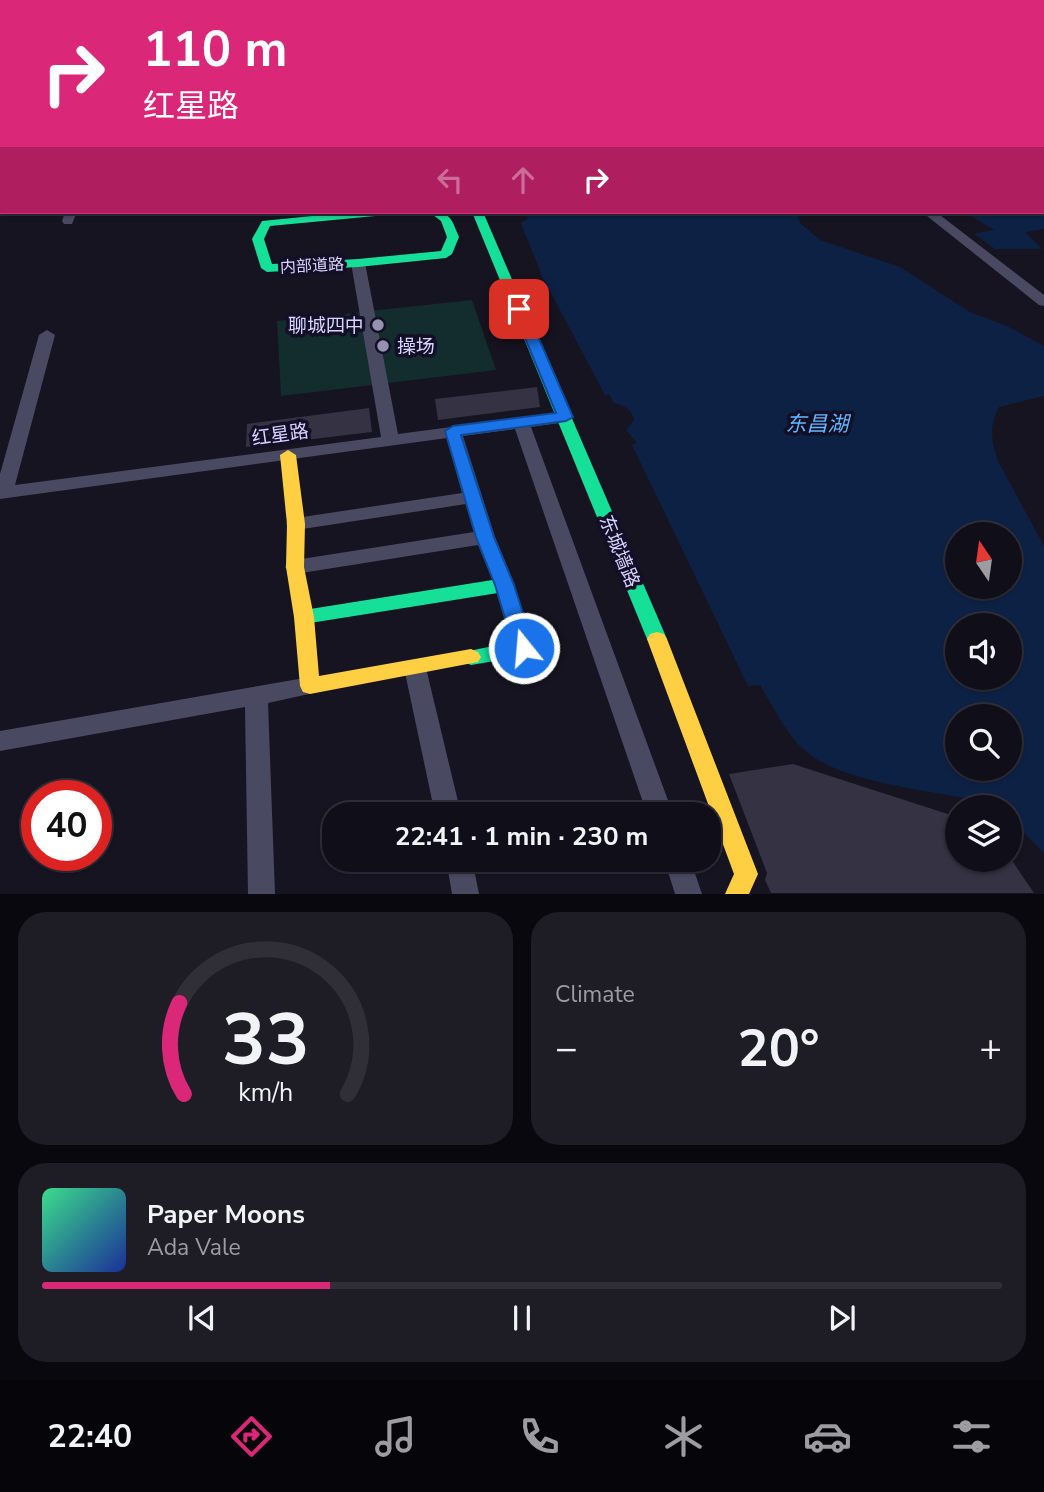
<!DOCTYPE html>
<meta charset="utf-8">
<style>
body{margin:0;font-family:"Nunito Sans","Noto Sans SC",sans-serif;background:#1e1d26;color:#f1f3f6;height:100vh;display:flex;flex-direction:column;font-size:26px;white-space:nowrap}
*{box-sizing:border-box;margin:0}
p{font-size:23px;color:#9c9ca2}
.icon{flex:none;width:38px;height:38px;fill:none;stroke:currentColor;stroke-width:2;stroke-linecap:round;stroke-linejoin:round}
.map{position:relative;height:894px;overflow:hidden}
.sheet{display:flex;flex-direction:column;gap:18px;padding:18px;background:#09080e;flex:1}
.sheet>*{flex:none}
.guide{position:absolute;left:0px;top:0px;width:1045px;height:214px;box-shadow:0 2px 5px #0004,0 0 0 2px #302f38;background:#db2777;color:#fff;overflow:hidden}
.needle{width:46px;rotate:347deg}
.tools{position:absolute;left:945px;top:522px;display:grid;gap:14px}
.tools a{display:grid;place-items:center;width:77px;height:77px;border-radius:50%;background:#100f19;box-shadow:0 2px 5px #0004,0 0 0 2px #302f38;font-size:35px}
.speed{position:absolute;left:21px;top:780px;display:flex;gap:14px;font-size:35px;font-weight:700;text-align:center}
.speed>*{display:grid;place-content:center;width:91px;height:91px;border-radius:50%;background:#100f19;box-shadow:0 2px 5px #0004,0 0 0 2px #302f38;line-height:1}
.speed .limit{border:10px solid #d22;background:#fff;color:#111}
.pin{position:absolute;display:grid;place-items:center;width:60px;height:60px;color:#fff;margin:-30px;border-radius:14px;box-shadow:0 4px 10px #0006}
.me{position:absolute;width:77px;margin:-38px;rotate:343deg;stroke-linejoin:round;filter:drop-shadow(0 0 5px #0008)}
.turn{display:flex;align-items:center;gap:24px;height:147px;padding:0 28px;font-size:32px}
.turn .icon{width:91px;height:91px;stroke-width:2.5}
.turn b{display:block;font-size:49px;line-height:60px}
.lanes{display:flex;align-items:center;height:66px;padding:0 28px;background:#0003;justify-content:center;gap:35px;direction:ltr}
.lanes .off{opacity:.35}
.big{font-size:52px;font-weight:700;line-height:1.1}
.sheet .tile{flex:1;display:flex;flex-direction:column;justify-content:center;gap:10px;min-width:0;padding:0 24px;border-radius:28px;background:#1e1d26}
.sheet .dial{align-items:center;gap:0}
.dial svg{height:182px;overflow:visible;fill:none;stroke:#302f38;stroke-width:7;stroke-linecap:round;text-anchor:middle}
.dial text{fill:#f1f3f6;stroke:none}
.song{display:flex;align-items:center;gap:21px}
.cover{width:84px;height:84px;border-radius:10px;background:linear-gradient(135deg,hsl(150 70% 55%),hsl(230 70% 35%))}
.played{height:7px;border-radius:4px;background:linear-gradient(90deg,#db2777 30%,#302f38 30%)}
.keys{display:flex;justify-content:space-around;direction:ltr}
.heat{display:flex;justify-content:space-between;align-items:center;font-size:38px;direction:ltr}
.sheet .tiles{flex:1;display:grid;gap:18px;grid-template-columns:1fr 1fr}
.tile:last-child{grid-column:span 2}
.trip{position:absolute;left:322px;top:802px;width:399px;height:70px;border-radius:28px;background:#100f19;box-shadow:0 2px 5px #0004,0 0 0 2px #302f38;font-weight:700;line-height:70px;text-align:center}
.menu{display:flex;height:112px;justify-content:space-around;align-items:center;background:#06060a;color:#9c9ca2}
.menu .icon{width:49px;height:49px}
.menu .on{color:#db2777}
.menu b{font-size:32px;color:#f1f3f6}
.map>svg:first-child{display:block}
</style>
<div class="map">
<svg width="1044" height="894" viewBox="0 0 1044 894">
<rect width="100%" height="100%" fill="#161421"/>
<!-- green -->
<path fill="#132c2d" d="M472,300L496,370L281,396L277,321Z"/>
<!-- water -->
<g fill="#0d2144" fill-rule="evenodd">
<path d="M13,0H291L12,2Z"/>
<path d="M1044,155V229L1025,232L1042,249H995L974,234L994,230L966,213L1043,212Z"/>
<path d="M525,212H799L798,218L801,224L820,240L900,267L970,312L1007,326L1044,346V396L999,407C989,425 991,442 998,461L1044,546V853L1010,819V807H992L975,800C924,789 834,783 798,744C782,726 772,705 760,685L748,686L632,445L637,443L626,430L634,420C631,409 624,405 613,403L610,395H605L542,276L521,223L528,218ZM957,534H1010V586H957ZM957,625H1010V677H957ZM957,716H1010V768H957Z"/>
</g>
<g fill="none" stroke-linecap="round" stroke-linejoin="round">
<!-- canal -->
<rect fill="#0d2144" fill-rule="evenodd" x="1043" y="47" width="1" height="6"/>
</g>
<!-- building -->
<g fill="#343243">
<path d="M537,387L540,407L438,420L435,399Z"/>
<path d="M369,408L372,432L246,447L247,424Z"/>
<path d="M793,764L957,817V859H1011L1034,893H771L765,880L767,873L729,774Z"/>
</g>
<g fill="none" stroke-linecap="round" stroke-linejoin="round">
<!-- street -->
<g fill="#4a4962" fill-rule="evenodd">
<path d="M529,0H539L541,2H530Z"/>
<path d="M839,0H848L850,2H840Z"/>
<rect x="1043" y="28" width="1" height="6"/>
<rect x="1043" y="66" width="1" height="6"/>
<rect x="1043" y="92" width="1" height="7"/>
<rect x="0" y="173" width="2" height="8"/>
<path d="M65,212H77L72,224H64L62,221Z"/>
<path d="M922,212H936L1044,295V306L1039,305Z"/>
<path d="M358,259L365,263L398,434L566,412L574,417L566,422L531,427L673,814H647L515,429L463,436L495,537L515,585L512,590L505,592L498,590L495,585L478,545L295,574L288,572L285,567L288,562L295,560L474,532L466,504L296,530L289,529L286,524L289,519L296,518L462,493L447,438L0,499V474L39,335L47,330L55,335L15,485L381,437L351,263Z"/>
<path d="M415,659L423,662L426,668L461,814H435L404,668L407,662Z"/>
<path d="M310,677L318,680L321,686L318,692L268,703L275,894H248L245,707L0,751V731Z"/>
<path d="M446,859H472L479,894H452Z"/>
<path d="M664,859H690L702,894H675Z"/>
</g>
<!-- fast -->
<g fill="#16e098" fill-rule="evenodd">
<path d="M959,0H988L957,2Z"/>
<path d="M352,212H392L386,215L270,226L264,239L272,264L358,259L441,251L447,237L441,221L429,212C451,212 451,218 459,237L452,254L446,258L358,267L267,272L261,268L252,239L262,221Z"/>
<path d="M472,212H483L667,639L664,644L657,646L650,644L647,639Z"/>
<path d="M505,578L512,580L514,585L534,648L531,653L524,656L471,665L464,662L461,657L464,652L513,642L498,593L304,624L297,622L294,617L297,612L304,610Z"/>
</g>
<!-- slow -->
<g fill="#ffcf43" fill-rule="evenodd">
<path d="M914,0H944L942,2Z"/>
<path d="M288,450L296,455L305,524L304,567L314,617L319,676L471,649L478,652L481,657L478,662L310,694L303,692L300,686L294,617L286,567L287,524L280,455Z"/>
<path d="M657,632L664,634L667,639L758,874L749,894H725L734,874L647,639L650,634Z"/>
</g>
<!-- jam -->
<path fill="#f24e42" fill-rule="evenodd" d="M691,0H699L700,2H693Z"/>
</g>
<!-- route -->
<path fill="#1a73e8" stroke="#114b97" stroke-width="2" d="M519,305L526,309L573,417L566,421L461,435L494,537L514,585L534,648L531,654L524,656L517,654L514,648L495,585L476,537L445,431L453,426L556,413L513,309Z"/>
<!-- markers -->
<g fill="#9591b1" stroke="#130f26" stroke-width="2.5">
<circle cx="378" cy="325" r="7"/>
<circle cx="383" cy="346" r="7"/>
</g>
<g text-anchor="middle" stroke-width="7" stroke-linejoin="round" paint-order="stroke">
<!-- far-street labels -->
<g font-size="16" fill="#d9d4ff" stroke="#130f26">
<text transform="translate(312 265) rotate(-3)" y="6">内部道路</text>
</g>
<!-- poi labels -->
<g font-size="19" fill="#d9d4ff" stroke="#130f26" text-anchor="end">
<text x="364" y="332">聊城四中</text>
<text x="397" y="353" text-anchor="start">操场</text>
</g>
<!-- street labels -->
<g font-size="19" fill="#d9d4ff" stroke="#130f26">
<text transform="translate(280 434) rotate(-8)" y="7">红星路</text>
<text transform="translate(620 551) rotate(68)" y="7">东城墙路</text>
</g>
<!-- water labels -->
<g font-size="21" font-style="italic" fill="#62b6ff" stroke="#130f26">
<text x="817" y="431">东昌湖</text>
</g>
</g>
</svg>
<div class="tools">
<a><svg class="needle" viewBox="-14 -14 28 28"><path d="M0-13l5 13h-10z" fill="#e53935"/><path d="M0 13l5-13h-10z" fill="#9c9ca2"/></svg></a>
<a><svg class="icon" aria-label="sound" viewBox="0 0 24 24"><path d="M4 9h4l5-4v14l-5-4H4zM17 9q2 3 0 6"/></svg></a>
<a><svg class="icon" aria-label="search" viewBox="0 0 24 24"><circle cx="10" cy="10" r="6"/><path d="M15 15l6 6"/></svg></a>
<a><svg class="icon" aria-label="layers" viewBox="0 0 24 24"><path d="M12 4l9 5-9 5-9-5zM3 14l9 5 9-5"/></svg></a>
</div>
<div class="speed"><div class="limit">40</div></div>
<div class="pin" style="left:519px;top:309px;background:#d93025"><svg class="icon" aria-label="arrive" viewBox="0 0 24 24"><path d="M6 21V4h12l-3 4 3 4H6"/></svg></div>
<svg class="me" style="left:524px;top:648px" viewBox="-20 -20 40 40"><circle r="17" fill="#1a73e8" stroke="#fff" stroke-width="3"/><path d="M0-11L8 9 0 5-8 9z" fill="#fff"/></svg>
<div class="trip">22:41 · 1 min · 230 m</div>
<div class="guide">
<div class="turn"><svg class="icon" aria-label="right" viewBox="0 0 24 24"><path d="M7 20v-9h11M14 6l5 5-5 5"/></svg><div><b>110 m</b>红星路</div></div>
<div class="lanes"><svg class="icon off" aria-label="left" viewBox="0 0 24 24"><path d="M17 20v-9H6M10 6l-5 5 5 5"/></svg><svg class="icon off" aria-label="ahead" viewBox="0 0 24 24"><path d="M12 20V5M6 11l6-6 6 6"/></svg><svg class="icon" aria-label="right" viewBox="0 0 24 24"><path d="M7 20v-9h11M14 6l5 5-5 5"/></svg></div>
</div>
</div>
<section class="sheet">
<div class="tiles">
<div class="tile dial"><svg viewBox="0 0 100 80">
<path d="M14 69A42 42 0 1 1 86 69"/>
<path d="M14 69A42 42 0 0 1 12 29" stroke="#db2777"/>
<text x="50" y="56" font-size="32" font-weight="700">33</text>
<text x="50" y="72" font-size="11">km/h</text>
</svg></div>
<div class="tile"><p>Climate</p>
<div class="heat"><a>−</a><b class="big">20°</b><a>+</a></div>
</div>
<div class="tile">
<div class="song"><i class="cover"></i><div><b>Paper Moons</b><p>Ada Vale</p></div></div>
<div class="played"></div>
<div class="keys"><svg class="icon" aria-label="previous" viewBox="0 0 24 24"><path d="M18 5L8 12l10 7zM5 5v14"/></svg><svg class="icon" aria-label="pause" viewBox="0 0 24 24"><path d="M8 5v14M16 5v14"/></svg><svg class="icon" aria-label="next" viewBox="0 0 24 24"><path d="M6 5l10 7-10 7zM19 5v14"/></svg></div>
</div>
</div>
</section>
<nav class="menu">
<b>22:40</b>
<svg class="icon on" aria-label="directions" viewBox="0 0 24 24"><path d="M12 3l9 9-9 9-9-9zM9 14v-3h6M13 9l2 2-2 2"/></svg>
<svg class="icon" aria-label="music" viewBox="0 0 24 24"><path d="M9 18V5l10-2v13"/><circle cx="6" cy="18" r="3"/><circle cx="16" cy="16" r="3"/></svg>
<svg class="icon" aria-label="phone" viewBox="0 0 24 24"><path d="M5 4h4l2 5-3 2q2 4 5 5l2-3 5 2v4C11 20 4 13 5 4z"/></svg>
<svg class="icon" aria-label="climate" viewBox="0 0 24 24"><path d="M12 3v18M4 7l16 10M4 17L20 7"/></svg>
<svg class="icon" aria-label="car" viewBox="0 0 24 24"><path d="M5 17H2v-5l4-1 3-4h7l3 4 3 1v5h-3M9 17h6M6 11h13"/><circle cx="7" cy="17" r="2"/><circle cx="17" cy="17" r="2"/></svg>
<svg class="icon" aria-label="filters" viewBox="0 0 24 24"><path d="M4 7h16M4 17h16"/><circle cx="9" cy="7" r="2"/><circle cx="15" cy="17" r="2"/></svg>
</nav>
